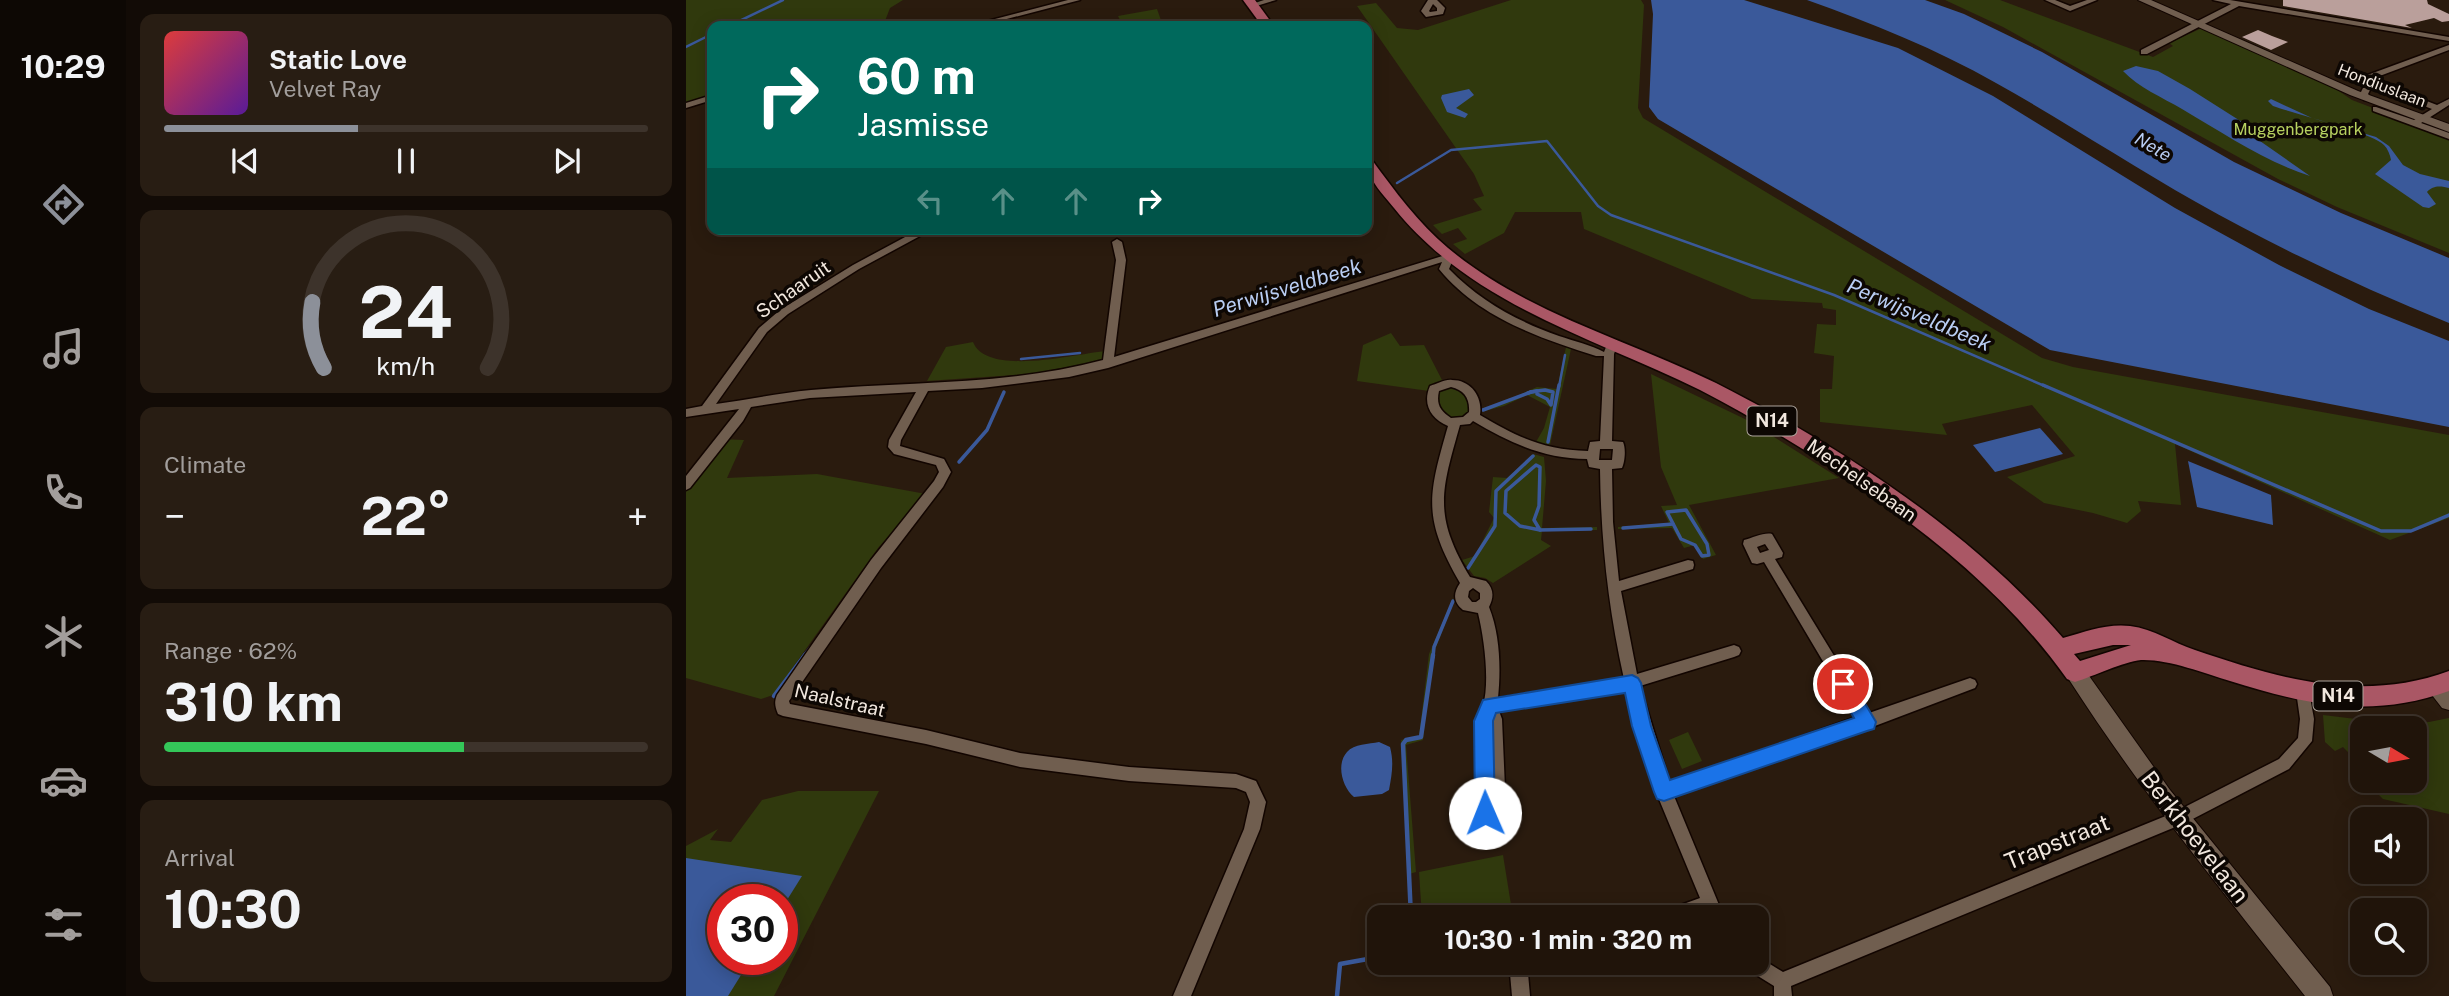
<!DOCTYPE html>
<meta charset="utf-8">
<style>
body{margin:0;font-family:"Public Sans",sans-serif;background:#281d13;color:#f1f3f6;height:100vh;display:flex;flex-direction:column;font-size:26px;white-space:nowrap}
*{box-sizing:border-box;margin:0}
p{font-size:23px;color:#a29e9c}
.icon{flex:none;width:38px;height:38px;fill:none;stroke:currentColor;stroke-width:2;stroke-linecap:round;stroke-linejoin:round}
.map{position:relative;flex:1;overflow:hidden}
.sheet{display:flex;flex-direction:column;gap:14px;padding:14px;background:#120b06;width:560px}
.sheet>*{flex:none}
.top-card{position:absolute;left:21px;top:21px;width:665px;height:214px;border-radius:14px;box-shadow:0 4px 18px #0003,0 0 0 2px #3d332b;background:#00695c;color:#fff;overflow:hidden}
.needle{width:46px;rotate:100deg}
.tools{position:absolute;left:1664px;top:716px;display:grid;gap:14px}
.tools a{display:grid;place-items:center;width:77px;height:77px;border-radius:14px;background:#20140a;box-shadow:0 4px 18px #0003,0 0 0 2px #3d332b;font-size:35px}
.speed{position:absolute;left:21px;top:884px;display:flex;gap:14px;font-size:35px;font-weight:700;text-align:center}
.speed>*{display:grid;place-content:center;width:91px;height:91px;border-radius:50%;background:#20140a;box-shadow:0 4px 18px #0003,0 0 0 2px #3d332b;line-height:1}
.speed .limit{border:10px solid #d22;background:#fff;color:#111}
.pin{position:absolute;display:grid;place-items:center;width:60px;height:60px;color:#fff;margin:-30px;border:4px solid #fff;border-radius:50%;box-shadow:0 2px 7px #0007}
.me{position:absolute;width:77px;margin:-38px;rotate:359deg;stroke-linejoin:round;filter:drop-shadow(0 0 5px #0008)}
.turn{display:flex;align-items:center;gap:24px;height:147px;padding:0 35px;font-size:32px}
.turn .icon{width:91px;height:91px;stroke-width:2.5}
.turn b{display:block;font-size:49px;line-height:60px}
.lanes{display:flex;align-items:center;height:66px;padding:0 35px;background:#0003;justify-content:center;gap:35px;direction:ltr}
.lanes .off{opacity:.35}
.big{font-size:52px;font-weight:700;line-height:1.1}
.sheet .card{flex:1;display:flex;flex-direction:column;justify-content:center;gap:10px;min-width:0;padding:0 24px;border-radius:14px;background:#281d13}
.sheet .dial{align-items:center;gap:0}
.dial svg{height:182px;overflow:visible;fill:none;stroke:#3d332b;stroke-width:7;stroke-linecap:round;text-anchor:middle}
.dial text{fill:#f1f3f6;stroke:none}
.song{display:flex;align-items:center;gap:21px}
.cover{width:84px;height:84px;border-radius:10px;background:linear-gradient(135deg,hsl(0 70% 55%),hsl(270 70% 35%))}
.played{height:7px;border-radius:4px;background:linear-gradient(90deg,#8c9099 40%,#3d332b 40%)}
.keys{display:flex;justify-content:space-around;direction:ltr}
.heat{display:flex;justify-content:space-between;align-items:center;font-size:38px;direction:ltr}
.charge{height:10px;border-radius:5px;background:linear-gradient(90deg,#34c759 62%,#3d332b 0)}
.trip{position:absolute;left:681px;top:905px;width:402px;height:70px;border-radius:14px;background:#20140a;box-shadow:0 4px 18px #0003,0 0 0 2px #3d332b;font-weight:700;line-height:70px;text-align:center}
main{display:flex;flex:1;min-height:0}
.menu{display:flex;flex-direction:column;width:126px;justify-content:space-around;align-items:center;background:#0d0804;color:#a29e9c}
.menu .icon{width:49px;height:49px}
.menu .current{color:#8c9099}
.menu b{font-size:32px;color:#f1f3f6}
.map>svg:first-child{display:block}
</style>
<main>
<nav class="menu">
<b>10:29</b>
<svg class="icon current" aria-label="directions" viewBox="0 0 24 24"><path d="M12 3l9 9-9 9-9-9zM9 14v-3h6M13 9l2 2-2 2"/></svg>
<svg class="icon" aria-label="music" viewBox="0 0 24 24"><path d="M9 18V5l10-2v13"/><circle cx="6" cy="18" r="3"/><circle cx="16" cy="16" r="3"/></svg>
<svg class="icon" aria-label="phone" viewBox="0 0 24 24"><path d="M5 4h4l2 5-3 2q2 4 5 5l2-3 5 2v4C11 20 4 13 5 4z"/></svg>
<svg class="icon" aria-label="climate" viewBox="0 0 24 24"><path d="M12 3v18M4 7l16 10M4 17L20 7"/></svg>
<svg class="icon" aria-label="car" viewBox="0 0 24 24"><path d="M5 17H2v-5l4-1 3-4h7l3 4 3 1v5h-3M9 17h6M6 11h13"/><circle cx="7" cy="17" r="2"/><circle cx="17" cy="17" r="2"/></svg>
<svg class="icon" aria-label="filters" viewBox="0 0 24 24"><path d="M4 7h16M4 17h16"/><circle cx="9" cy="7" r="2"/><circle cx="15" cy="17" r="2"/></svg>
</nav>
<section class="sheet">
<div class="card">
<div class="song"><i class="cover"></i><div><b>Static Love</b><p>Velvet Ray</p></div></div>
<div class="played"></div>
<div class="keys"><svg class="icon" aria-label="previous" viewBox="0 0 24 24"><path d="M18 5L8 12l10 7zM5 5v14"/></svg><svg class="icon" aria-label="pause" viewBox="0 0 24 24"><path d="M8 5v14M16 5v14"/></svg><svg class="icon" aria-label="next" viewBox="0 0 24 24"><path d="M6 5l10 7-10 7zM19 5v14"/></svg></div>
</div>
<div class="card dial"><svg viewBox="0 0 100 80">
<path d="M14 69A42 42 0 1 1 86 69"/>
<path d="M14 69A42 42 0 0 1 9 40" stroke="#8c9099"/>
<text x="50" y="56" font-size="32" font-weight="700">24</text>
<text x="50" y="72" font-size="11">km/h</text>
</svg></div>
<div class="card"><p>Climate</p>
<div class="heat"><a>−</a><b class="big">22°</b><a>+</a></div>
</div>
<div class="card"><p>Range · 62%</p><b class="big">310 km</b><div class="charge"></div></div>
<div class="card"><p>Arrival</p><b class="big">10:30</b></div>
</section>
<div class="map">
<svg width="1763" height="996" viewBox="0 0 1763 996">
<rect width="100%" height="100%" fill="#2a1b0e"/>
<!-- green -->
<g fill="#30390d" fill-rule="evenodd">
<path d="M0,0H95L41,26H26V34L0,46Z"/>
<path d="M99,0H217L204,8L199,21L185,26H45Z"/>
<path d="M825,0H955L958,5L952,108L957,118L1356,358L1387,367L1763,435V518L1704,540L1489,444L1495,505L1452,501L1455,511L1441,523L1407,513L1358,503L1321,477L1389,456L1346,405L1256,424L1261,435L1134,422V389H1146L1148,356L1128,353L1131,324L1150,325V310L1137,308L1136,303L1066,299L898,229L895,212H829L818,233L779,254L767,244L781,239L772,228L756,234L747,225L796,210L787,199L798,196L788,174L671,6L690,3L711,28L732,30Z"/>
<path d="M1259,0H1314L1467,57L1487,46L1483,43L1516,28L1644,85L1666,100L1763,137V253L1651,207L1592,179L1317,27Z"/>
<path d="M471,9L477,26H437L432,16Z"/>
<path d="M26,35V94L0,104V48Z"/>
<path d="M705,333L714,346L738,345L756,380L743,391L671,381L677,345Z"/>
<path d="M287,342C301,377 390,354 419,351V358L415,361L343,374L241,381L260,347Z"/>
<path d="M880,347L885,349L864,445L850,442L858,428L864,407L841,395L818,406L795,412L851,387L871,389Z"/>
<path d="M965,374L1061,420L1153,478L1003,505L1030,555L1017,559L1009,545L998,548L986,528L932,529V527L983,523L975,506L991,505L975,467Z"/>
<path d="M765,386L778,392L786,406L781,417L764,419L752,409L751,392Z"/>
<path d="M32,439L58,440L41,478L131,474L240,494L192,548L87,695L75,699L0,678V478Z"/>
<path d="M847,454L858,457L860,481L856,528L911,527V530L856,531L855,540L865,546L807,583L799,578L788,576L776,560L789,556L808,518L803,512L807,477L821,478Z"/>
<path d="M767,598L768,602L746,657L737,740L720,745L730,872L723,874L715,740L733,736L743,654Z"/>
<path d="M1637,715L1703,723L1743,722L1763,718V814L1697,799L1679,781L1729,780V728H1676V761L1670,760L1657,747L1649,751L1639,742Z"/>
<path d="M1002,732L1016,761L996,769L983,740Z"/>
<path d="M112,791H193L88,996H0V846L32,829L24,840L45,842L76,800ZM37,900H96V959H37Z"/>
<path d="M817,855L827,917H736L733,872Z"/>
</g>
<!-- water -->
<g fill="#3a599a">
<path d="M965,0H1058L1212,48L1307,96L1489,208L1593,265L1683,309L1763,341V427L1364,350L972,119L963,107L967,14Z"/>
<path d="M1121,0H1239L1278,14L1356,52L1548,162L1655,213L1763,258V323C1676,288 1592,248 1510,202C1443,164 1378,121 1310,83C1250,49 1186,23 1121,0Z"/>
<path d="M1450,66L1472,71L1504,89L1567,129L1574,141L1624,176C1580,162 1537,133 1496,109C1477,98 1452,87 1437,71Z"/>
<path d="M783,89L788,95L770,108L782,114L779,118L761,112L755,98L756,95Z"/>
<path d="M1585,99L1626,118L1690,137L1703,146L1717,165L1734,174L1763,181V188C1755,186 1747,185 1741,192L1750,204L1743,208L1737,207L1689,174L1705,160C1704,155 1702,149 1698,145C1687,133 1609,114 1587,106L1582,101Z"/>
<path d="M1354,428L1377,454L1309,472L1287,445Z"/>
<path d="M1502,461L1585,495L1587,525L1511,507Z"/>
<path d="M693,742L704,747C708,762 706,774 703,790L696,794L668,797C656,787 650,764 661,752C668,744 683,744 693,742Z"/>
<path d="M0,858L116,876L96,908V900H37V959H65L42,996H0Z"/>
</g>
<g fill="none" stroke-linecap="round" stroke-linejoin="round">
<!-- stream-far2 -->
<g stroke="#3a599a" stroke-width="2.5">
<path d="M43,26L97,0"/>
<path d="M0,47L26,34"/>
<path d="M711,183L765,150L861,141L912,206L925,215L1148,295L1361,387"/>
<path d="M676,281L712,270"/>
<path d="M335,359L394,353"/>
<path d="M873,387L879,355"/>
</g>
<!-- stream-far1 -->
<g stroke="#3a599a" stroke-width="3.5">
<path d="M1357,385L1695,531H1725L1763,515"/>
<path d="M859,390L867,392L865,405L861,399L851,394V391Z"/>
<path d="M845,392L851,391"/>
<path d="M845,392L851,391"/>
<path d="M842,393L845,392"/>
<path d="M797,410L845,392"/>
<path d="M862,442L873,385"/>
<path d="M273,462L301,430L318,392"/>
<path d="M850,465L854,467L853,506L848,520L854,530L834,526L819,513L820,491Z"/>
<path d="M1000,510L1021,544L1023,555L1016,556L1009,545L995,539L981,512Z"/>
<path d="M937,528L987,524"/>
<path d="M854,530L905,529"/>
<path d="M782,568L809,526L810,491L847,456"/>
<path d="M117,657L125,647"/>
<path d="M747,657L748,647L767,601"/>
</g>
<!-- stream -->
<g stroke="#3a599a" stroke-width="4.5">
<path d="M88,696L119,655"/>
<path d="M725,917L717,744L720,740L735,737L747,655"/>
<path d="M651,996L654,964L693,957"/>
</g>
</g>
<!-- building -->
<g fill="#ba9f9b">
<path d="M1597,0H1741L1742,4L1763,14V21L1756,22L1748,18L1719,25L1726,28L1597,6Z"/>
<path d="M1572,30L1586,36L1602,42L1585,50L1556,37Z"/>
</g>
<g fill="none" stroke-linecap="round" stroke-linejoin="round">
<!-- street casing -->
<g stroke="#120500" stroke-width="3">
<g id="street">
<path d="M382,0H394L294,26H282Z"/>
<path d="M578,0H590L567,7L563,5Z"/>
<path d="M742,0H751L759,8L757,14L740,17L735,11ZM747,4L751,8V11L744,12L743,11Z"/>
<path d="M1359,0H1369L1384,6L1401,0H1411L1384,11Z"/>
<path d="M1527,0H1544L1763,37V41L1553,6L1461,54H1455V50L1545,4Z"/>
<path d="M1763,45V50L1683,80L1686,86L1682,94L1685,98L1684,100H1678L1674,94L1678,86L1676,77Z"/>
<path d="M1693,85H1699L1751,105L1763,99V105L1735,123L1763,133V139L1687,111V107H1690L1728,120L1746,109L1693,89Z"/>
<path d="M26,95V100L0,108V103Z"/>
<path d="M234,229H247L173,269L102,314L81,332L30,404C61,400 93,393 125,390C223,381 321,386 417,360L430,260L426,242L431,239L436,242L440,260L428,357L763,254L768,257L763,269C794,301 831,321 873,336C888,341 905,345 918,352L922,342H930L931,345L928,354L926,441L937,442C940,448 939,462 936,468L926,469L927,522L933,581L1002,560L1007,561L1008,565L1007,569L935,591L951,674L1048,645L1053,647L1055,651L1053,655L1048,657L954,686L984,783L1170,717L1078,562L1071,564L1066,563L1057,544L1058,540C1067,538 1078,532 1086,534L1097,553L1096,557L1089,559L1183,713L1284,678L1289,680L1291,684L1289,688L1181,729L1179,728L988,796L1038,917H1022L1020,913L1008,917H976L978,911L1014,898L970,792L941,690L813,711L816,719L821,835L819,841C811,844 802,845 794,842L792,836L790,721C792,716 795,711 797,706C804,681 798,638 792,613L777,610C767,602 767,593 774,583C736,517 742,496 762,426C745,419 736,404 744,386C751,384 759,379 766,380C785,380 797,397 794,415C831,437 858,450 902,451L904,442L914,441L918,356H910C853,338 792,317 753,269L756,262L422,368L383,377L296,388L242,391L215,440L214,446L258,459L265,472L257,487L195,568L103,701L104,704L240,730L334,753L443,767L550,774L570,781L580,802L574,829L505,996H487L558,829L564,802L560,792L550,788L443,781L334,767L240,744L97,716L92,714C89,707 88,702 91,695L185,560L248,481L253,472L250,465L208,454L202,447L203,440L230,392L124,398L65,407L57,421L4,488L0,490V476L53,409L0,417V409L16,406L73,328L94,310L167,265ZM765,387C778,390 784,398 783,412L777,417L765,418C754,411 750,404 753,391ZM787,421C824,443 858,459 901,459L903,467L914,469C915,542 922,607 938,679L812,698C815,669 814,634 803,607C808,597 808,589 800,581L784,577C747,515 755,492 774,425L784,424ZM914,449H927L926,460H913ZM1079,544L1083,550L1074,553L1071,547ZM787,588L794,593V599L790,602H786L782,597L783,591Z"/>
<path d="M1617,685L1622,686L1628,719L1626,741L1603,769L1499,823L1105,986L1106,996H1088V986L1059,968L1057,962H1071V956L1097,972L1487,813L1593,759L1612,738L1614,719L1610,691L1612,686Z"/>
<path d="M823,962H841L844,996H826Z"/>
</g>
</g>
<!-- secondary casing -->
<g stroke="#120500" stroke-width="2">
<g id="secondary">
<path d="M1452,0H1465L1672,91L1763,124V132L1664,95Z"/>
<path d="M1389,663L1396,666L1484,790L1644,987L1647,996H1619C1537,892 1454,790 1382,678L1379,672L1382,666Z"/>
<path d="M1749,677L1763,687V710L1756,708L1739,686L1742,680Z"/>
</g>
</g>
<!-- primary casing -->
<g stroke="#120500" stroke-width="3">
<g id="primary">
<path d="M557,0H569L588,26H576Z"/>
<path d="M681,159L686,160C709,191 732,223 762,248C840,313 940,339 1030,383C1154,446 1286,532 1377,638C1398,632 1422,623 1444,626C1468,629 1487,643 1509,650C1594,679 1676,703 1763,671V691C1686,719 1620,705 1544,681C1518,673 1482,659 1455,660C1437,662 1408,676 1389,682L1381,679C1315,586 1223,518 1128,456C1091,433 1053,410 1014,390C906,337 786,305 708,208C696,193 680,178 681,159ZM1427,645H1445L1394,661L1388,654Z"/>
</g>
</g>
<!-- street -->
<use href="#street" fill="#705e4f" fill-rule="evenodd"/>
<!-- secondary -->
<use href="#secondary" fill="#705e4f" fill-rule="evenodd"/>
<!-- primary -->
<use href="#primary" fill="#aa5765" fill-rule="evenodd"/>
</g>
<!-- route -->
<path fill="#1a73e8" stroke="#114b97" stroke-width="2" d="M946,675L952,678L955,683L965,726L984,780L1168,718L1148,684L1151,678L1157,676L1164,678L1190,722L1188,729L1181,731L978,801L971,799L968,792L946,726L939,693L810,713L807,721L809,813L806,820L799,823L792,820L789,813L788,721L797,700Z"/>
<g text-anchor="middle" stroke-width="7" stroke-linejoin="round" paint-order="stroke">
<!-- far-street labels -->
<g font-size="16" fill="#f1e7de" stroke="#0d0703">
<text transform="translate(1696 85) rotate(21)" y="6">Hondiuslaan</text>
</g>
<!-- far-park labels -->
<g font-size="16" fill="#b7d160" stroke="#0d0703">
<text x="1612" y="135">Muggenbergpark</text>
</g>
<!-- far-water labels -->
<g font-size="18" font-style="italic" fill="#b9cdf3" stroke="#0d0703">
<text transform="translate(1467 147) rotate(30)" y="6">Nete</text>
</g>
<!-- shield labels -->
<g fill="#0d0703" stroke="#ada49c" stroke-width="2">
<rect x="1061.5" y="406.5" width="49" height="29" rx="5"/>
<rect x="1627.5" y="681.5" width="49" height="29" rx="5"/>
</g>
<g font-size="18" font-weight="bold" fill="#f1e7de">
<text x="1086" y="427">N14</text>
<text x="1652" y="702">N14</text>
</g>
<!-- street labels -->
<g font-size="19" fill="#f1e7de" stroke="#0d0703">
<text transform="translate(107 289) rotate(-35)" y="7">Schaaruit</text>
<text transform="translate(1176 480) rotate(35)" y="7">Mechelsebaan</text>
<text transform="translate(154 700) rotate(13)" y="7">Naalstraat</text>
</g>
<!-- water labels -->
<g font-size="21" font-style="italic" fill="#b9cdf3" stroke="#0d0703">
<text transform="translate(601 288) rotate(-17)" y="7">Perwijsveldbeek</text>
<text transform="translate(1233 315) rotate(23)" y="7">Perwijsveldbeek</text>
</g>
<!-- near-street labels -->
<g font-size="23" fill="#f1e7de" stroke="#0d0703">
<text transform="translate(1509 837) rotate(52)" y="8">Berkhoevelaan</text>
<text transform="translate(1371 842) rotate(-22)" y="8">Trapstraat</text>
</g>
</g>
</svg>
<div class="tools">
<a><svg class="needle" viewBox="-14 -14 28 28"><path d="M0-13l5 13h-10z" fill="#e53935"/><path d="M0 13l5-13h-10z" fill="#a29e9c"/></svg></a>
<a><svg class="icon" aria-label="sound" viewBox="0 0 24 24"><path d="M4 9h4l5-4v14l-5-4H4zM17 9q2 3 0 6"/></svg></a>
<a><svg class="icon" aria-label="search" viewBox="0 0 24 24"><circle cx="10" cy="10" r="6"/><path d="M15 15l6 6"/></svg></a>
</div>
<div class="speed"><div class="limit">30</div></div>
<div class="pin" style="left:1157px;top:684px;background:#d93025"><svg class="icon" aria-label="arrive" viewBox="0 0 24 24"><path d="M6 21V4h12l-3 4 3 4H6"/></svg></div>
<svg class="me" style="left:799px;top:813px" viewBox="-20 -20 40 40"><circle r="19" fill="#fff"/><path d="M0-13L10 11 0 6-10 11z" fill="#1a73e8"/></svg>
<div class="trip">10:30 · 1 min · 320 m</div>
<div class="top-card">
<div class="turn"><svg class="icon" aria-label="right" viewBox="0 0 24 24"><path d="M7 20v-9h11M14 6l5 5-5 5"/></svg><div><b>60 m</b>Jasmisse</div></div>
<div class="lanes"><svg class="icon off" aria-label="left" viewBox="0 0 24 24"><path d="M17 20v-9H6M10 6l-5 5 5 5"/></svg><svg class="icon off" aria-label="ahead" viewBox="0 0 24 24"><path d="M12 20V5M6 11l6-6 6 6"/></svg><svg class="icon off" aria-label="ahead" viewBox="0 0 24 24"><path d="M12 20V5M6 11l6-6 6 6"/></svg><svg class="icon" aria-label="right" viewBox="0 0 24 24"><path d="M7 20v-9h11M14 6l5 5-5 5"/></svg></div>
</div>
</div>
</main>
